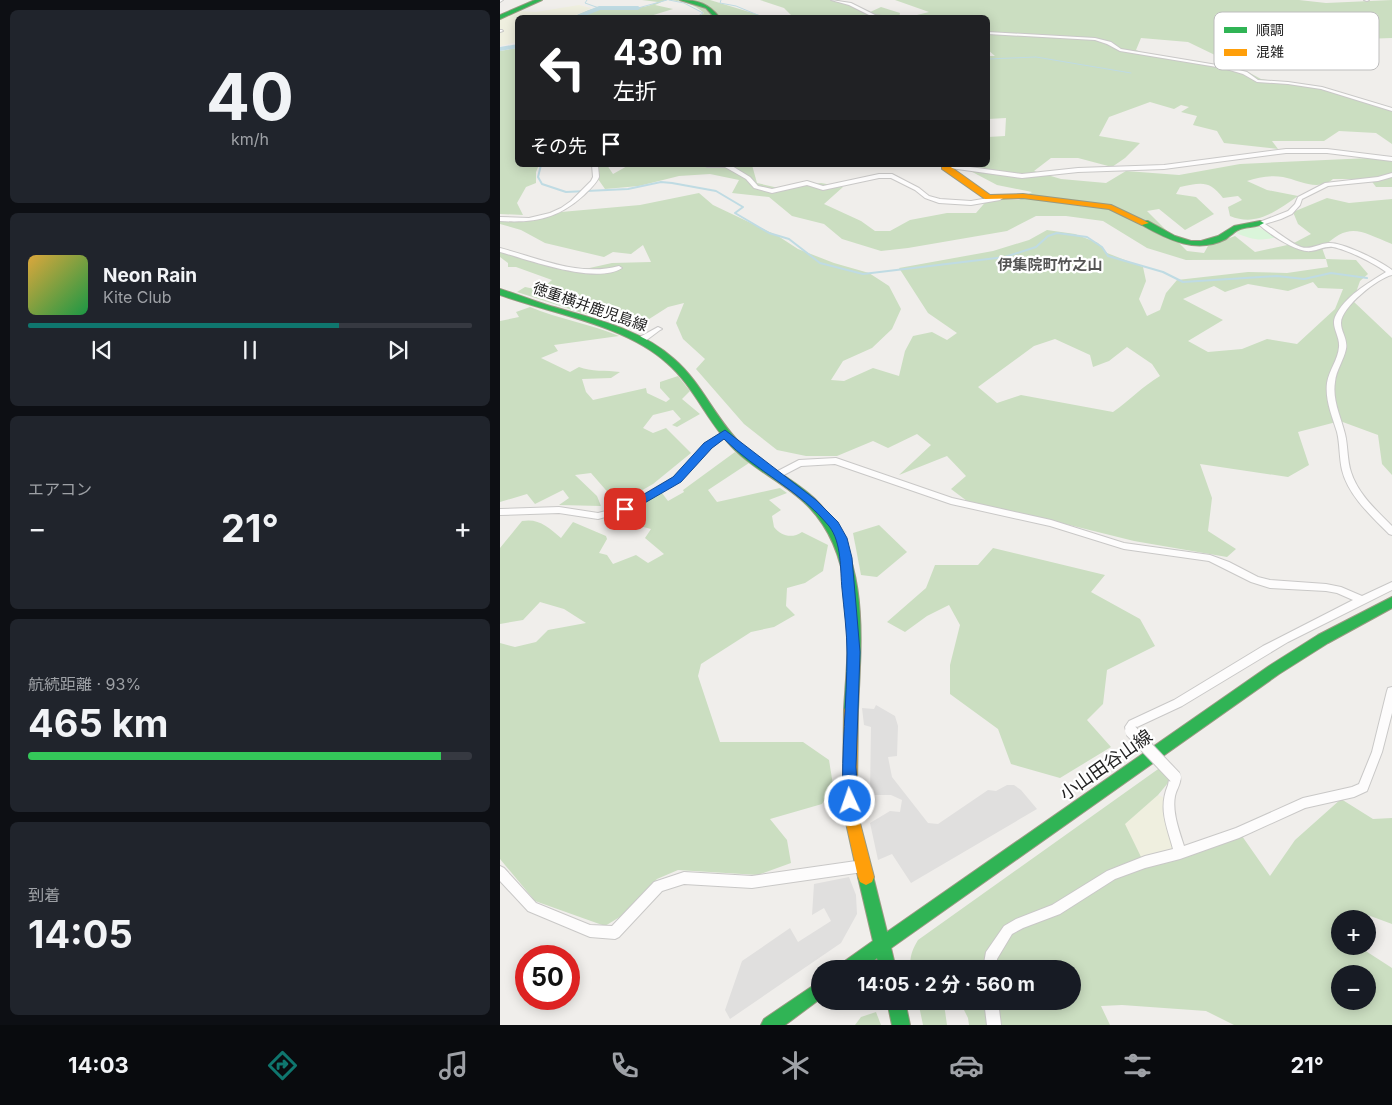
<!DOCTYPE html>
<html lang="ja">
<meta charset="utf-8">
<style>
body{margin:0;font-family:Inter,"Noto Sans JP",sans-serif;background:#20242c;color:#f1f3f6;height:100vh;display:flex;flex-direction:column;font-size:19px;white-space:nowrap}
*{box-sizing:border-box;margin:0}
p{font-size:16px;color:#9ea1a6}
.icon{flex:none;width:28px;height:28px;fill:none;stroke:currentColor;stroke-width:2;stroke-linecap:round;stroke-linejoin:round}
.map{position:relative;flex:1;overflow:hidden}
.drawer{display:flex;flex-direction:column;gap:10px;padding:10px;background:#0d0f14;width:500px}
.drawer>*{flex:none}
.top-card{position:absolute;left:15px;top:15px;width:475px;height:152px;border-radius:8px;box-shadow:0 2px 12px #0003;background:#202124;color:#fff;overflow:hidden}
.fabs{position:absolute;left:831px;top:910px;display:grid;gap:10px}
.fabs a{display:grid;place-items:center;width:45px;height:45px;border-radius:50%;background:#171b24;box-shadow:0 2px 12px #0003;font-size:25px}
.speed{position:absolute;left:15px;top:945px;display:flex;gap:10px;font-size:25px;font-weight:700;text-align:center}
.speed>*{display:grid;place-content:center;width:65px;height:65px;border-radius:50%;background:#171b24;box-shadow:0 2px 12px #0003;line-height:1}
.speed .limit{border:8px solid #d22;background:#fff;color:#111}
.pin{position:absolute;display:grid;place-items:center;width:42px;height:42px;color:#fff;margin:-21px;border-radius:10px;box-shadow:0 2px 8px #0006}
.me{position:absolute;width:55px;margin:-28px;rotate:357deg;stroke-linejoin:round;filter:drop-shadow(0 0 4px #0008)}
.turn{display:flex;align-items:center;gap:18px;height:105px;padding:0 15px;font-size:22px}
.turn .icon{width:65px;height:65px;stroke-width:2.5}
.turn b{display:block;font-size:35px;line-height:42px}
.then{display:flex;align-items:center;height:48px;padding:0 15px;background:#0003;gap:10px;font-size:19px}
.big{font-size:38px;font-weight:700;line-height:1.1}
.drawer .widget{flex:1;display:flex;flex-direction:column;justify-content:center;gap:8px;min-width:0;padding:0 18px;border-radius:8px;background:#20242c}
.drawer .dial{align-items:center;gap:0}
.dial b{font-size:65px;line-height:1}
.song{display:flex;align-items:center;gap:15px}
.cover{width:60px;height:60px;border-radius:8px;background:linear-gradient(135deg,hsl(40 70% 55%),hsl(140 70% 35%))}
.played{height:5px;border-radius:2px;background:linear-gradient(90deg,#0f766e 70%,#363941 70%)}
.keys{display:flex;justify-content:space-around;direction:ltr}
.heat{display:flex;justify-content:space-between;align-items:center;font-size:28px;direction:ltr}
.charge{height:8px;border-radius:4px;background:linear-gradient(90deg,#34c759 93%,#363941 0)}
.trip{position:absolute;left:311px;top:960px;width:270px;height:50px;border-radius:25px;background:#171b24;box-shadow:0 2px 12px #0003;font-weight:700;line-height:50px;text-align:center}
.tab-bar{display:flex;height:80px;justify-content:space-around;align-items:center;background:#090b0e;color:#9ea1a6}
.tab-bar .icon{width:35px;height:35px}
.tab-bar .active{color:#0f766e}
.tab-bar b{font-size:22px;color:#f1f3f6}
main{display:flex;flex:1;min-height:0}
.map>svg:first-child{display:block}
</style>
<main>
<section class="drawer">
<div class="widget dial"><b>40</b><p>km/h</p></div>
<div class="widget">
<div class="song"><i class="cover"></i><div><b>Neon Rain</b><p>Kite Club</p></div></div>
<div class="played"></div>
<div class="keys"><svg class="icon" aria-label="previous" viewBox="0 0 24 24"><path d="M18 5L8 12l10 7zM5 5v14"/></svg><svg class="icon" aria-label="pause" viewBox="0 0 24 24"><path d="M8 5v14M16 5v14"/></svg><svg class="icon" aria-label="next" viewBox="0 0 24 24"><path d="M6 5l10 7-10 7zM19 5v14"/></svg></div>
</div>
<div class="widget"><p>エアコン</p>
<div class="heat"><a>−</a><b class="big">21°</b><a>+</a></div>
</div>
<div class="widget"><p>航続距離 · 93%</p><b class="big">465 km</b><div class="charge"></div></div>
<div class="widget"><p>到着</p><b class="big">14:05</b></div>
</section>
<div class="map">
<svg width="892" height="1025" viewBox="0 0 892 1025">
<rect width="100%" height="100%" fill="#f0eeeb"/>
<!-- farmland -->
<g fill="#efefdf">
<path d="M79,5L91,8L71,17L18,18L17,42L0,46V19L19,11L36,12Z"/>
<path d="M658,795L665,798L677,850L642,859L624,824Z"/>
</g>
<!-- forest -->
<g fill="#cbdec1" fill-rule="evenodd">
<path d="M142,0H166L155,5L173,9L147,17H73C83,12 92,8 103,7C125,4 135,13 158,2Z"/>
<path d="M171,0H210L266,17H198L204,13C195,4 183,2 171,0Z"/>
<path d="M260,0H338L368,13L381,7L400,13L399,18L293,17L284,8Z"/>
<path d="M395,0H799L826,3L892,0V38L807,41C774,72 753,47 717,56L688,42L641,38L636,50L650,56L748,72L761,79L814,87L892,108V144L876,133L839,131L824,141H772L778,149L724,143L717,131L693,125L697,116L681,112L689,107L681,105L674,109L650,102L609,117L599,136L640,143L625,158L612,167L578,158H551L534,171L561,179L606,183L626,171L679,175L740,164L892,157V187H876L870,179H833C818,192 799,180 783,177C772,175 758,177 747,181L767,190L798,196C776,211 757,227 730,216L728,207L742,200L738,196L723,198C709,179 700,183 680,187L676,194L696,197L714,214L685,230L659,209L647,211L687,251L704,253L708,246L735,236L755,252L792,244L811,234L798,224L793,212L827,198L849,203L892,199V244C860,231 850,221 822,248L826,259L856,260L868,274L860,281L853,301L892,338V475L882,464L878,435L840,421L798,432L809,465L788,477L700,464L712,498L708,531L736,549L727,557L634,541L521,513L471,504L451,489L466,476L447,456L399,475L431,445L417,434L388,448L373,441L337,456H306L277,450L244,424L196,369L205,359L183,339L176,323L184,303L168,307L146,321L114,309L85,314L17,292L25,287C37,290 43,288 52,280L16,267H8V263L0,257V252L76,271L112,263L151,262L143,245L131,254L113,252L104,257L45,243L21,230L0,224V219H35L61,212L140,205L199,193L213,205L278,236L298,249L334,263L369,273L389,286L401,309L392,329L372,348L343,361L331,380L344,381L373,368L399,376L405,351L413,336L432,332L447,340L457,333L428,313L399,268L493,251L529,240L547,230L575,234L598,243L607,253L643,267L646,281L639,299L647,316L660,310L666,293L677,280L748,272L787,273L828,267L826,259L686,260L647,248L603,221L566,216H536L507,231L408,248L381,251L342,239L324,224L292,216L269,197L232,193L239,180L210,174L179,176L139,186L105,189L98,179L94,165H107L113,174L129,165H252L257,183L283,189L321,183L343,187L324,204L361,221L375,231H390L410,220L447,213H476L489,198L519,200L532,192L497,185L459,165H488V137L505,136L506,118L488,119V56H495L488,50V18L409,17L429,12ZM813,282L818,288L843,289L835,309L797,344L767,339L742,349L708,352L688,341L723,320L683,299L714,286L725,292L748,284L788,291ZM555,339L590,355L593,367L609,361L627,347L652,364L660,376C643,386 630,400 613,412L521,395L497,403L478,387L534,346Z"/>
<path d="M17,48L18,165H39L36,172V183L26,187L17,203L23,215L0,214V51Z"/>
<path d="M30,307C59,319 90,324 119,336L54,345L58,351L41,358L70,372L79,367C91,372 106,370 120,372L111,378L82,379L86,392L93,400L146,388L147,393L166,402L170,399L160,388V382L178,376L190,391L182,399L200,414L177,427L172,425L181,419L173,410L153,415L143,428L153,433L166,428L191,453L153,484L118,504L91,473L75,475L97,496L101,506L59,505L69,498L63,490L35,504L27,494L0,502V321L19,317L16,312Z"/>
<path d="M235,452L249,463L208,490L217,502L280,488L287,493L269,500L281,510L272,516L274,527C281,536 292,539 302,532L328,545L323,571L305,583L287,588L286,606L295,615L274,627L251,632L201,664L198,676L220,742H303L329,760L333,785L322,804L270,819L287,840L291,863L258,875L178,870L157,879L123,915L105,926L35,901L0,859V643L15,647L36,642L48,630L86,623L64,609L40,602L23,620L0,624V548L22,521C39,518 48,527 61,538L73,522L106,536L107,539L99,553L107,555L113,564L136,555L148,563L164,554L145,538L151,529L121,521V508L165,482L162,493L168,501L184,492L183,490Z"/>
<path d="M379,525L407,552L377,577L361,575L353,533Z"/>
<path d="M493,548L605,575L591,592L640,619L655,646L607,670L603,704L587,720L611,747L560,778L511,764L498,729L450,694V665L460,625L449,605L427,616L405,632L387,622L426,588L435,565H478Z"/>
<path d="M661,767L672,778L658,795L625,824L642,859L651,866L689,856L742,836L770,876L795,840L841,799L873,819L892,818V924L865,914L858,919H840V946H858L892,968V1025H734L706,1011L622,1005L601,1006L610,1025H496L487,1019L486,1025H469L468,1018L460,1002L444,1004L447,1025H423L418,1001H572V969H411C409,958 412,950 418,940ZM840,974H868V1001H840Z"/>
<path d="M376,1012L381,1025H355L361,1017Z"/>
</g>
<!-- park -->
<path fill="#daf5da" d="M758,227L776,237C760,242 751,239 736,233L743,228Z"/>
<!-- parking -->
<g fill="#e0dfde">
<path d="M376,705L395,716L398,726L397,756L388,757L392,777L428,823L438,824L488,790L496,791L507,785H514L521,790L537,809L411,883L392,854L378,860L370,823L390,811L400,812L402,800L391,795H370L371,727L364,725L362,708L374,709Z"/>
<path d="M349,877L356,895L357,914L341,943L230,1019L225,1010L242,961L290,928L298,942L331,921L324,908L312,915L314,884Z"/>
</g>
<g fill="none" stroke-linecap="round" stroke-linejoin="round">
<!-- stream-far1 -->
<g stroke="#bfdbe3" stroke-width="1">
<path d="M87,0L85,3L99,8"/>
<path d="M169,0L184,3L203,13L195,18"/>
<path d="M221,0L220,3L236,6L265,18"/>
<path d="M138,8L167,0"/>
<path d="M488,59L536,57L631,73"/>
</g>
<!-- stream -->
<path stroke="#bfdbe3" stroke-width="2" d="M41,165L38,177L42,184L66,192L128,189L161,182L172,183L216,191L243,207L235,213L269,233L289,239L320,263L363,274L505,257L536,247L548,236L557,233L587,237L602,247L608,256L663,272L683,282L777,276L804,279L831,273L867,278"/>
<!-- river -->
<g fill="#bfdbe3" fill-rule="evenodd">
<path d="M99,6H138L141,8L138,10H100L80,18H70Z"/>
<path d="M18,44V48L0,51V47Z"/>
</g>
<!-- street casing -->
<g stroke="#c9c8c7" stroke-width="2">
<g id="street">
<path d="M0,0H3L0,2Z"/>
<path d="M331,0L351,3L375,15L397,18L373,17L349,5Z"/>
<path d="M864,0H869L867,1Z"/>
<path d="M0,30H2L3,31L0,32Z"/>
<path d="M488,32L595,38L611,42L621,49L723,66L747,72L758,80L788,82L822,87L892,108V111L821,89L788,84L757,82L743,74L723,68L620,51L607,44L595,40L488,34Z"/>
<path d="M786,149H827L892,157V161L827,153H786L664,169L578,172L522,178L443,167L440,165H455L522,174L578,168L664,165Z"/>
<path d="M92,165H98C98,168 99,174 99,177C97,183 88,191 84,195C58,219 34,223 0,221V217L29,218L50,213L61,208L71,201L91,181L93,177Z"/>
<path d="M204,165H234L232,166L250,177L258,186L272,189L307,181L323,186L379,174H392L419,188L429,196L440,199L471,201L500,196L503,198L500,200L471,205L439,203L425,198L415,190L391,178H379L323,190L307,185L272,193L254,188L246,179L225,167H207Z"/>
<path d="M892,173V177L878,181L828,186L802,199L800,205L792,214L781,219L765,224C775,230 790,243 801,247C811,250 818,244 828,243C843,242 880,261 892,270V275C878,278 841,307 841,323C841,332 848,339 846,349C844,360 836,370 835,382C832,400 841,417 845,434C848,446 847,460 851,472C858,494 876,510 892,526V535L889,534C871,516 848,495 842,470C839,457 840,444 837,432C832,416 825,400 827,383C829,370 838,360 839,347C840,336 831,327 835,317C845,296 867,284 886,272C874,263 848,250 833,247C825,246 819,250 811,251C796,253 768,233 757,223L788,211L795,204L798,197L825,183L878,177Z"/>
<path d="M0,248C38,258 79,277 119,266L122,268C96,285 29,260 0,252Z"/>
<path d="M158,327L162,329L160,330L144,342H138V338Z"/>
<path d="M225,430L229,433L228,435L211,448L180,481L128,511L98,519L59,513L0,515V509L59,507L98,513L122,507L174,477L205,444Z"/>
<path d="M336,458L452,498L551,520L624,543L710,555L729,562L758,577L770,580L826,584L841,587L862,596L892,582V590L788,642L682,706L637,727L635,734L631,736L627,734L625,727L629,721L674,700L763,646L853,600L837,593L826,591L770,588L751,582L709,561L624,549L550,526L451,504L335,464L301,466L278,478H272L271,476L272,474L299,460Z"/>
<path d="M892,687V713L882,752L867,791L854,797L805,808L739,838L680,859L645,868L615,879L560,914L523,928L512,934L497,959L496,969H483L486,952L504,926L516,919L552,905L607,871L645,856L673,849C667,826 658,809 668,785C669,781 669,777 671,773L675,772L679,773C683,782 677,787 675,796C672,812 679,830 684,846L736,828L803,798L852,787L859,784L872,752L887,691L888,688Z"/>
<path d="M363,860L367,862L369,866L367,870L363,872L252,888L184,884L162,891L119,937L115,939L90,937L28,911L0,881V866L4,868L36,903L90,925L112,926L154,882L184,872L252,876Z"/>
<path d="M484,1001H498L501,1025H487Z"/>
</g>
</g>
<!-- fast casing -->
<g stroke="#999a82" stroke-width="2">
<g id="fast">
<path d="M35,0H42L0,19V15Z"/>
<path d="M180,0C198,0 209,4 220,18H215L206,8Z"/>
<path d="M642,221H648L675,236L691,241H701L718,236L734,226L760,221L764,223C757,228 746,226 738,230C734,232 730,236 726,239C697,254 668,240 642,225Z"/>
<path d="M0,289C16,294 31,300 47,305C90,318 140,328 174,359C202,383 216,420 242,445C264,466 293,478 315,499C371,554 361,639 358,710L356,714L351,716L346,714L344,710C348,642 360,558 307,505C285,483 256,471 235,450C208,424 195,387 167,363C125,325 53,314 0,295Z"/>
<path d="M892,597V608L828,643L779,674L391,948L396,969H380L377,958L363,969H340L342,963L373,941L358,877L360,872L366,869L372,872L387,932L769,666L818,635Z"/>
<path d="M320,981V999L285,1025H261L264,1019Z"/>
<path d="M387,1001H405L410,1025H392Z"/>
</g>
</g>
<!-- slow casing -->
<g stroke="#999a82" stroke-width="2">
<g id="slow">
<path d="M442,165H448L490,195L523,194L611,205L649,223L642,225L609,209L523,198L485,199L442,169Z"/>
<path d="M351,704L356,706L358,710L357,790L360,823L374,877L372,882L366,885L360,882L358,877L346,823L343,790L344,710L346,706Z"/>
</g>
</g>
<!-- street -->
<use href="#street" fill="#fdfcfc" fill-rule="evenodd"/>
<!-- fast -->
<use href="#fast" fill="#30b455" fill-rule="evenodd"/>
<!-- slow -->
<use href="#slow" fill="#ff9f0a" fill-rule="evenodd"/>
<!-- street-bridge casing -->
<g stroke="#c9c8c7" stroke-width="14" stroke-linecap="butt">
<path id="street-bridge" d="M631,731L675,777"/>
</g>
<!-- street-bridge -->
<use href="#street-bridge" stroke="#fdfcfc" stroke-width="12"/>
</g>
<!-- route -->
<path fill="#1a73e8" stroke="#114b97" d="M225,430L316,500L338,522L347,538L352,558L360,652L356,767L358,801L356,806L350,808L345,806L343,801C341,751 347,702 347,653C347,632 344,610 342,589C340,569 342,543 329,526C301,491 256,471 224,439L212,448L181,482L129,512H121L119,509L173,477L204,443Z"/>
<g text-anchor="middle" stroke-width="4.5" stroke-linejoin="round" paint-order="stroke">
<!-- far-quarter labels -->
<g font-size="15" font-weight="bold" fill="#555" stroke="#fff">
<text x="550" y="270">伊集院町竹之山</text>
</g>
<!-- street labels -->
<g font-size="15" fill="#222" stroke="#fff">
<text transform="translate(90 307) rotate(19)" y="5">徳重横井鹿児島線</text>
</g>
<!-- near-street labels -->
<g font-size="18" fill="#222" stroke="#fff">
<text transform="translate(606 765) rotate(-35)" y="6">小山田谷山線</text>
</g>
</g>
<!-- legend -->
<rect x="714" y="12" width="165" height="58" rx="8" fill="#fff" stroke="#bdbdbd" stroke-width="1"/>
<rect x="724" y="27" width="23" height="6" fill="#30b455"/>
<rect x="724" y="49" width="23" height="7" fill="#ff9f0a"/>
<g font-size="14" fill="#222">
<text x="756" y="35">順調</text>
<text x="756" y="57">混雑</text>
</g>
</svg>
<div class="fabs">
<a>+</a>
<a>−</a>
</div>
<div class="speed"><div class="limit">50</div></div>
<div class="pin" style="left:125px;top:509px;background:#d93025"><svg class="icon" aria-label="arrive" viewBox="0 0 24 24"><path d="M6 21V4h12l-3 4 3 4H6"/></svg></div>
<svg class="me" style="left:350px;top:801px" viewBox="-20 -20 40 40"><circle r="17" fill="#1a73e8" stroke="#fff" stroke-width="3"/><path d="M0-11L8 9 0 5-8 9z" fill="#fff"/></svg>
<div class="trip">14:05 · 2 分 · 560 m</div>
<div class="top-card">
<div class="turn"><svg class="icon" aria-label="left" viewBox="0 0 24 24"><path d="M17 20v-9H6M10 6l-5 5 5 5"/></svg><div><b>430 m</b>左折</div></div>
<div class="then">その先<svg class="icon" aria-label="arrive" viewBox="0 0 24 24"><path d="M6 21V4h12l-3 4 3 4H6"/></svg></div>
</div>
</div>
</main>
<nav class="tab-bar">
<b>14:03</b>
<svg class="icon active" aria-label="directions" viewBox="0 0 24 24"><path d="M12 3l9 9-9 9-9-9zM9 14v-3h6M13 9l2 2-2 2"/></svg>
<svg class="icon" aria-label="music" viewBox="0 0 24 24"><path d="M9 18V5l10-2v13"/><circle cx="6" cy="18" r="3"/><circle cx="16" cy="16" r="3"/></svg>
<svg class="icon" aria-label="phone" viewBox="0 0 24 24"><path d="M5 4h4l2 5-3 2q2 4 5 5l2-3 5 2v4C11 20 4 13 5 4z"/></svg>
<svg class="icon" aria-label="climate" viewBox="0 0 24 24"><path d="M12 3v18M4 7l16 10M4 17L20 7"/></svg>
<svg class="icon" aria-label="car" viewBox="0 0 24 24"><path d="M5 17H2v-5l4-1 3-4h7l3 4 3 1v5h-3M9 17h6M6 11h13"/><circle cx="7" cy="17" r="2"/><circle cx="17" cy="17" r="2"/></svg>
<svg class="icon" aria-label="filters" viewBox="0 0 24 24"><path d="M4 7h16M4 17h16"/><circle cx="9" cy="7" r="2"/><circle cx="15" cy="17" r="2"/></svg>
<b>21°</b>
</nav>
